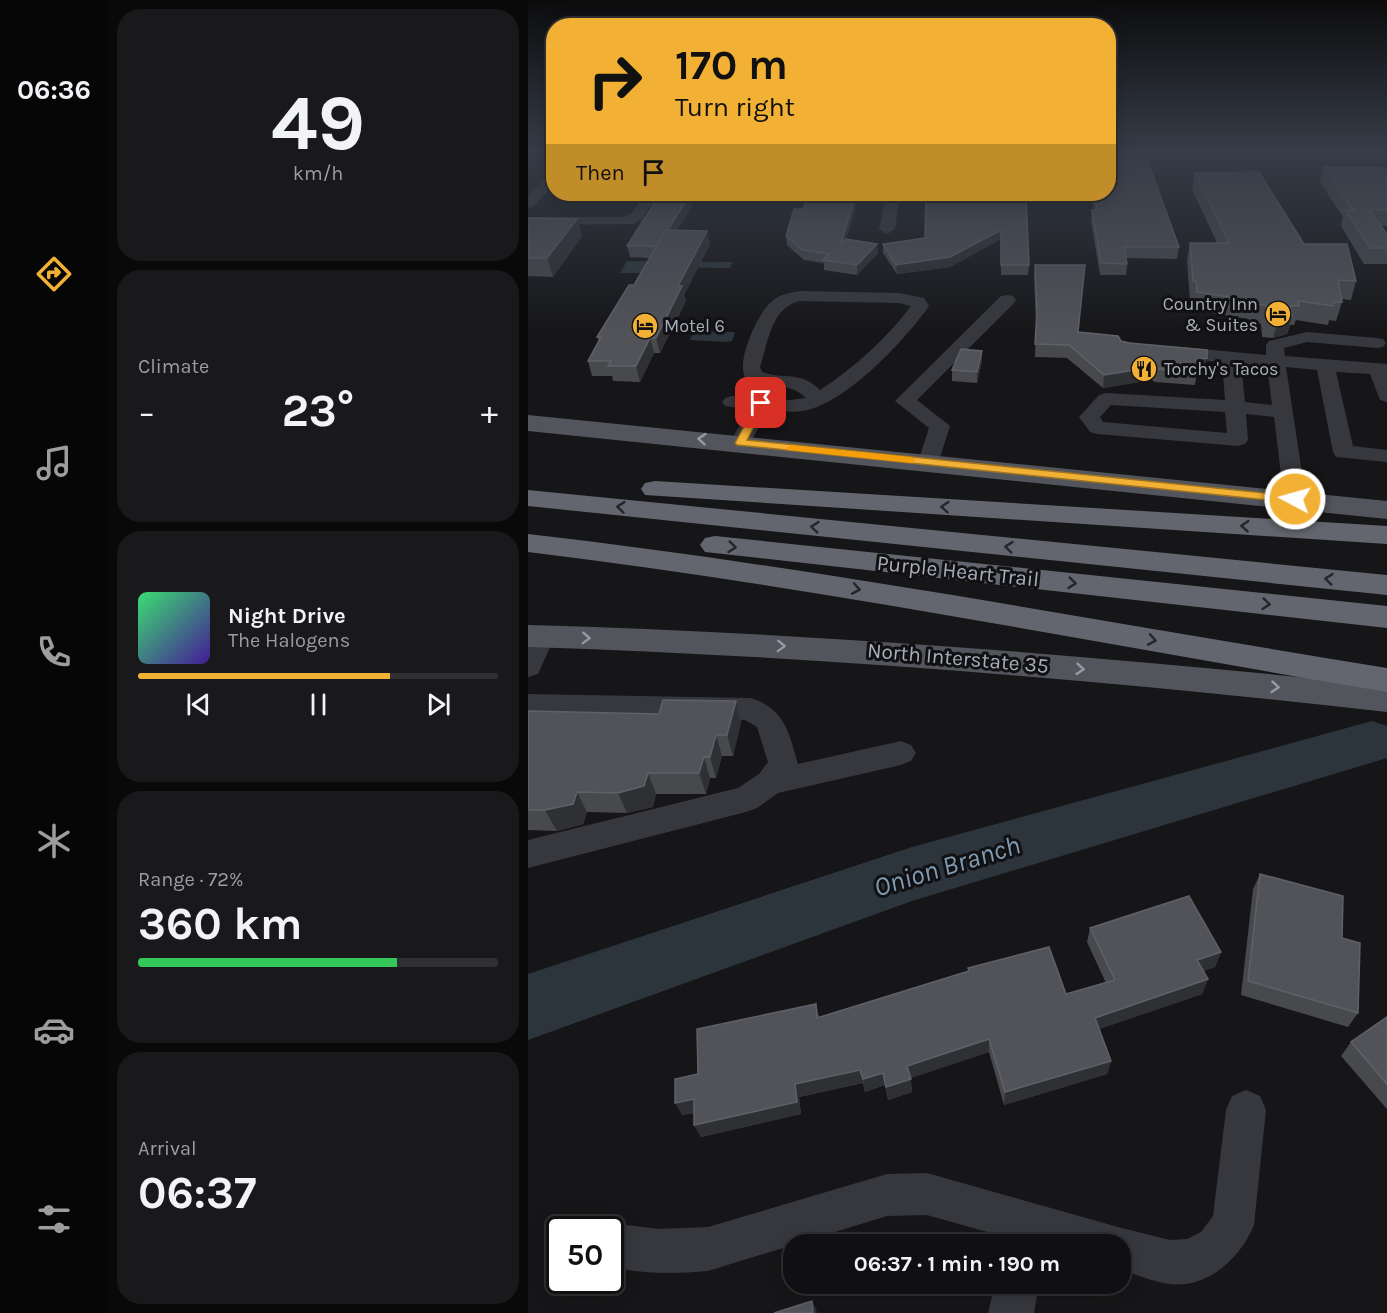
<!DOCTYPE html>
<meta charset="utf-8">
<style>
body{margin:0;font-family:Karla,sans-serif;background:#19191b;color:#f1f3f6;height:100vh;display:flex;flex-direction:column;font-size:22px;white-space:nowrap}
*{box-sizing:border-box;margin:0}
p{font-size:20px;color:#9c9d9f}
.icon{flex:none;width:33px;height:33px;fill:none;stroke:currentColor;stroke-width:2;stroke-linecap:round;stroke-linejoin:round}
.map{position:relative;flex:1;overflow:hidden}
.drawer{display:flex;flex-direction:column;gap:9px;padding:9px;background:#09090a;width:420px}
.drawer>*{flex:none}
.top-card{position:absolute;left:18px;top:18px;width:570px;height:183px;border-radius:24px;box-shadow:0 3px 15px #0003,0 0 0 2px #303032;background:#f2b134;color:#111;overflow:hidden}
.speed{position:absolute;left:18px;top:1216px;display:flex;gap:12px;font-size:30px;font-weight:700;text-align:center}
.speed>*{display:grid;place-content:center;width:78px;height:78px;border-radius:50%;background:#101012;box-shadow:0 3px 15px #0003,0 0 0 2px #303032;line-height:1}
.speed .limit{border:3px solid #111;border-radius:9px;background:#fff;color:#111}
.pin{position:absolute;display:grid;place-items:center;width:51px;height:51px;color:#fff;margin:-26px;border-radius:12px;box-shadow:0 3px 9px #0006}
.me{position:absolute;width:66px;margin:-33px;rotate:276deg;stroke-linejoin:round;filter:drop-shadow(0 0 4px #0008)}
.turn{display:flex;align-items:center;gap:21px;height:126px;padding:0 30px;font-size:27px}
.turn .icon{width:78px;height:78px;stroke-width:2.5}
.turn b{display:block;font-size:42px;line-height:51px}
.then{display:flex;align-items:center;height:57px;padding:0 30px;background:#0003;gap:12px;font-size:22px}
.big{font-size:45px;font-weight:700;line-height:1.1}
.drawer .tile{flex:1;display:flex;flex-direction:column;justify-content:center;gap:9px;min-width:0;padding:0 21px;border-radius:24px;background:#19191b}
.drawer .dial{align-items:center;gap:0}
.dial b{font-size:78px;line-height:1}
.song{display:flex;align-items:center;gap:18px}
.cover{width:72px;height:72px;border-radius:9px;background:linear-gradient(135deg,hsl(140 70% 55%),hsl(260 70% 35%))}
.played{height:6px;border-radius:3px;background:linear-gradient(90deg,#f2b134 70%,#303032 70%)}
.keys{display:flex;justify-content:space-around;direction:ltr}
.heat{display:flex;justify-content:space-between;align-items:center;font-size:33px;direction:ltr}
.charge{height:9px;border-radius:4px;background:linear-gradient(90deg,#34c759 72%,#303032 0)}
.trip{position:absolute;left:255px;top:1234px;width:348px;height:60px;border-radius:24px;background:#101012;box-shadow:0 3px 15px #0003,0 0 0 2px #303032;font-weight:700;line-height:60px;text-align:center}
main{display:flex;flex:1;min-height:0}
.tab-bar{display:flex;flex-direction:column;width:108px;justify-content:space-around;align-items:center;background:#060607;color:#9c9d9f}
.tab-bar .icon{width:42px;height:42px}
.tab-bar .current{color:#f2b134}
.tab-bar b{font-size:27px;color:#f1f3f6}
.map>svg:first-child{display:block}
</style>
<main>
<nav class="tab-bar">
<b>06:36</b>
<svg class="icon current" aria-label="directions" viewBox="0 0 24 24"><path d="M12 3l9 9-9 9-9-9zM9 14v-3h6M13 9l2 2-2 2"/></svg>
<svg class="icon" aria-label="music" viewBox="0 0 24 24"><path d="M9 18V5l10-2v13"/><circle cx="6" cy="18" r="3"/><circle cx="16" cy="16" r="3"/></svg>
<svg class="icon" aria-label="phone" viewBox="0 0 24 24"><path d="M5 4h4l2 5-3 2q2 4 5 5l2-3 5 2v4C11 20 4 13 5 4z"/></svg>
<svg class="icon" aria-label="climate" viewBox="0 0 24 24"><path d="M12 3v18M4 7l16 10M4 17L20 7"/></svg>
<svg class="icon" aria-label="car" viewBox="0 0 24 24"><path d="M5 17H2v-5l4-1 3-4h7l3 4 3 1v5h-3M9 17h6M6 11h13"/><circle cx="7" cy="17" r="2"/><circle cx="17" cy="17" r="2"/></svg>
<svg class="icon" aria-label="filters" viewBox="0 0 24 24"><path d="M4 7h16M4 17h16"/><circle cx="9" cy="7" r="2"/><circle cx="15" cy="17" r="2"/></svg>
</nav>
<section class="drawer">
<div class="tile dial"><b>49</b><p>km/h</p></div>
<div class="tile"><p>Climate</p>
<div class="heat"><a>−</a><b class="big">23°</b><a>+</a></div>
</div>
<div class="tile">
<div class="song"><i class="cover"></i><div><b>Night Drive</b><p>The Halogens</p></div></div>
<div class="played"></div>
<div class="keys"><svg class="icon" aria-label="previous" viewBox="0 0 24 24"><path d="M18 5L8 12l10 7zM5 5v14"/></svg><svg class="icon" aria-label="pause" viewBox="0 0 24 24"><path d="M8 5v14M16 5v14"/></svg><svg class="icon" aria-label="next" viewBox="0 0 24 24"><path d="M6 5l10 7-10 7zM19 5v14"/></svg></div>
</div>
<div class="tile"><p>Range · 72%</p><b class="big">360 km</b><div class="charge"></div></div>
<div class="tile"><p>Arrival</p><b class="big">06:37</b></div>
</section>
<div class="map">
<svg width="859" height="1313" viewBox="0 0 859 1313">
<rect width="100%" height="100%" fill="#161618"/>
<!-- water -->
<g fill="#2c353c">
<path d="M99,261L205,262L202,268L127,267L123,273H92Z"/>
<path d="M169,331L205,332L207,333L204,341L200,342L162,340L165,332Z"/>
</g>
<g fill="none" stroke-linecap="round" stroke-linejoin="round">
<!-- river -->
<path fill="#2c353c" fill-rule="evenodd" d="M844,721L859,726V758L384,901L0,1040V974L384,847Z"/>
<!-- minor -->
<g fill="#37383d" fill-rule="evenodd">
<path d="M580,151L859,152V160L580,158Z"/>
<path d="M26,172V185L5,207L0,208V196L21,173Z"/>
<path d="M116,194H130L114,219L105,224L0,225V217H97L104,213Z"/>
<path d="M358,194H372L367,229L359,234L351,229Z"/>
<path d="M272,291L371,293L396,298L401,306C378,339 325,395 286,408C271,414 255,411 240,410L220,447L213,449L206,447L202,443L220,409L197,406L194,402L197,398L204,396L263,400L278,398C262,382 239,387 218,379C207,363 229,315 242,303C251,294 261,293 272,291ZM272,301L371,303L383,306C359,338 326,368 292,390C272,370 256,380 234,372L232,367C240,343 243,307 272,301Z"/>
<path d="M479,295L485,296L488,300L485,304L389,400L422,426L409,467L401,468L393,467L390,462L401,428L367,401L473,296Z"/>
<path d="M779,332L849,338L855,339L858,343L855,347L849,348L779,342L756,348L757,356L859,364V402L852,400L842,374L808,372L825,446L859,450V462L808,457L805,452L789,370L758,367L778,499L775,504L767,506L759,504L756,499L746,417L718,414L720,440L717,444L710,446L569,434L562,432L551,417L571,395L578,393L697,400L694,362L642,358L635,356L633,352L635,348L642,346L738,355V345L741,341ZM713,364L739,366L744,405L717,402ZM583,405L697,412L699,433L575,422L572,417Z"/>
<path d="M14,627L23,629L27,636L10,674L0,677V638L5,629Z"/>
<path d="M0,694L223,698C257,709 261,733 270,764L373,741L383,745L388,753L383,761L373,765L250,793L229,808L218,812L0,868V840L210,788L231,774L240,762L229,727L217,720L0,716Z"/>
<path d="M718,1090L732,1096L738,1110L726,1225C713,1257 680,1289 642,1284C625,1282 608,1274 592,1270V1245H505L399,1215L359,1216L180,1271C147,1274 115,1274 82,1267V1230H67L82,1223L131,1229L180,1227L359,1174L399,1173L590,1227L642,1240L659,1239L673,1232L685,1216L698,1110L704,1096Z"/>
<path d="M467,1284H511L506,1313H460Z"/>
</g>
<!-- major -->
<g fill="#53555c" fill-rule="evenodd">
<path d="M0,415L859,501V519L0,431Z"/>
<path d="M0,625C287,633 573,656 859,686V712C573,680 288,656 0,647Z"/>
</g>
<!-- highway -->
<g fill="#63666e" fill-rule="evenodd">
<path d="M127,481L859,526V544L117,495L113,489L117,483Z"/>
<path d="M0,490L859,575V595L0,506Z"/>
<path d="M0,534C288,567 573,622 859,668V692C573,644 288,587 0,552Z"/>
<path d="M187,536L859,606V628L177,552L172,545L177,538Z"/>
</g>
</g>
<!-- wall -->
<g fill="#47494d">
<path d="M796,167L859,168V226H853L859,234V264H836L813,226L815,217L792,182Z"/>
<path d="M667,173L776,244L828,281L823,300L813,299L814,302L808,321L801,320L800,325L768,320L766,325H762L759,334L745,338L734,337L733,324L720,323L721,319L665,310V300H662L659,261L662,243H689L664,189Z"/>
<path d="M281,194H332L318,239L350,253L329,275L296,270V263L276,260L259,245L258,236L275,209Z"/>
<path d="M498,194L501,265L500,275H473V239L422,267L369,274L355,253V244L397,238Z"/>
<path d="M563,194H580L651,247L649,259L598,258L599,264L598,275H572L563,221L564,210H566Z"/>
<path d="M0,218L49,219L54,236L25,277L0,276Z"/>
<path d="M149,230L179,231L182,244L156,295L158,301L132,353H126L112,382L85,381L84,376H64L60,361L71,342L69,337L106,285L122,258L102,257L99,246Z"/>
<path d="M507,265L550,332L679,358L676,371L669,372L667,385L627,382L624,380L575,388L539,358L507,357L508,325L506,277Z"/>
<path d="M454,361L449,383L424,381V370Z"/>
<path d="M208,701L213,722L205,756H194L188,778H182L178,794H128L125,807L99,813L59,812L55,824L29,831L0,830V711L131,714Z"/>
<path d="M732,874L814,938L830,1013L820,1027L713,995L725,889Z"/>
<path d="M562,928L693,952L687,967L675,971L680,979L674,994L571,1029L583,1061L579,1074L476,1105L461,1052L382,1078L384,1092L360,1100L357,1085L337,1092L335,1083L271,1097L273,1114L173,1137L166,1125V1113L154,1115L170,1074L288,1004L291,1017L440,971V968L538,994L578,983L559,942Z"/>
<path d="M859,1017V1109L813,1056L823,1042Z"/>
</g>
<!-- shaded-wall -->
<g fill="#2f3033">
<path d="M162,194H171L133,258L131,246Z"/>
<path d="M328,194H332L314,253L313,244Z"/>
<path d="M49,219L54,236L25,277L19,258Z"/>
<path d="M473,230V239L422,267L369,274L368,265Z"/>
<path d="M179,231L182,244L156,295L158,301L132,353L128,338L150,286Z"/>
<path d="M349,244L350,253L329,275V265Z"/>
<path d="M764,316L759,334L745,338L750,319Z"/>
<path d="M122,338L126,353L112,382L108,366Z"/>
<path d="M454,351V361L449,383V372Z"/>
<path d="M679,358L676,371L669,372L668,360Z"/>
<path d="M626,367L624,380L575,388L576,375Z"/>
<path d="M208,701L213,722L205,756L199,735Z"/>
<path d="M188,735L194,756L188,778L182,757Z"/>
<path d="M176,757L182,778L178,794L171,773Z"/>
<path d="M120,773L128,794L125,807L99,813L90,793Z"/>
<path d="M49,792L59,812L55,824L29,831L17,810Z"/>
<path d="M693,952L687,967L664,975L669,960Z"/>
<path d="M680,979L674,994L563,1032L567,1018Z"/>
<path d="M461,1039V1052L380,1079L379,1066Z"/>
<path d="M583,1061L579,1074L476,1105L477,1092Z"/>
<path d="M332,1070L335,1083L271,1097L273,1114L173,1137L166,1125L267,1084Z"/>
<path d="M355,1073L357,1085L337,1092L335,1079Z"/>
<path d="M383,1079L384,1092L360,1100L358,1087Z"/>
<path d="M166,1099L173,1111L154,1115L147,1103Z"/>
<path d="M284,1301L288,1309L289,1313H285Z"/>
</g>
<!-- building -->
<g fill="#525359" stroke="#5f6168" stroke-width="1.5">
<path d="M580,151H616L651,247H596L599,264L573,263L564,210H569L566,194H580Z"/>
<path d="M796,167L859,168V210H841L859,234V248H842L817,210H829L823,208Z"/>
<path d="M731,172L776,244H819L828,281L810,280L814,302H806L805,306L770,301L771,306H762L764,316L750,319L739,318L738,305L724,304L726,301L669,292L668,281H665L662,243H701L667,173Z"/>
<path d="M132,194H162L140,230H138L129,246H99Z"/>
<path d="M281,194H328L313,244L318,239L349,244L329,265L295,260L301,254L275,250L258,236L266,209H275Z"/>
<path d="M398,194H498L501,265H473V230L422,257L368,265L355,244L397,238Z"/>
<path d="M0,218L49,219L19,258H0Z"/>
<path d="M138,230L179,231L150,286H154L128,338H122L108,366H80L83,361H60L73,337H69L101,285H106Z"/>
<path d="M507,265H557L550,332L590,336L593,341L601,343L679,350V358L668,360L669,372L629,369L626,367L576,375L541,345L507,344L509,312Z"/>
<path d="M433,349L454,351L449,372L424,370Z"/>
<path d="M135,700L208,701L199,735H188L182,757H176L171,773H120L116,786L90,793L49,792L45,804L17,810H0V711L131,714Z"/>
<path d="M732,874L815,896L814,938L832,943L830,1013L720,981Z"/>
<path d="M661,896L693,952L669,960L680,979L567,1018L583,1061L477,1092L461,1039L379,1066L383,1079L358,1087L355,1073L335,1079L332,1070L267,1084L269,1102L166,1125V1099L147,1103V1079L170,1074L169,1029L288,1004L289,1018L441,971L440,968L521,947L538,994L587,980L562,928Z"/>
<path d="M859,1017V1084L823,1042Z"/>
<path d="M284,1301L285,1313H246Z"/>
</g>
<!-- one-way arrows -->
<defs><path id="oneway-chevron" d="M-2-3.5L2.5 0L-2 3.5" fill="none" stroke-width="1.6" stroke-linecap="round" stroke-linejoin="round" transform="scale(1.5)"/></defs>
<g stroke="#979ba6">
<use href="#oneway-chevron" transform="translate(174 439) rotate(-175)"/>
<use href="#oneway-chevron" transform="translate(58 638) rotate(2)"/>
<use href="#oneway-chevron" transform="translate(253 646) rotate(2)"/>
<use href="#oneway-chevron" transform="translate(552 669) rotate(5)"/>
<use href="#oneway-chevron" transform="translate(747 687) rotate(5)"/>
</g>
<g stroke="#26262a">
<use href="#oneway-chevron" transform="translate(93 507) rotate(-174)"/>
<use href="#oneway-chevron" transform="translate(417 507) rotate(-176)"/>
<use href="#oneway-chevron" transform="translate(717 526) rotate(-176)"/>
<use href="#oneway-chevron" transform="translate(287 527) rotate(-174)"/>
<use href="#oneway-chevron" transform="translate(204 547) rotate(6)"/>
<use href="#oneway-chevron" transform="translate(481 547) rotate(-174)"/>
<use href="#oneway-chevron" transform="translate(801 579) rotate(-174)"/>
<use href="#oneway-chevron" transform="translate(544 583) rotate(6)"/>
<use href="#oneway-chevron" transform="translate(328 589) rotate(10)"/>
<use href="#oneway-chevron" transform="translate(738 604) rotate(6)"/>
<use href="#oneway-chevron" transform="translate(624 640) rotate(10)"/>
</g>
<!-- sky -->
<linearGradient id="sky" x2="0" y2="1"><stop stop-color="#0c0c0d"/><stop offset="0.45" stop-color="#363c48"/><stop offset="1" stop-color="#363c48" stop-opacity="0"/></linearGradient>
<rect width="859" height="335" fill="url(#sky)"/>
<!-- route -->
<path fill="#f2b134" stroke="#9d7322" stroke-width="1.5" d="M230,401L238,403L219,440L767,496L773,499L767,503L209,445L207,443Z"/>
<!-- slow -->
<path fill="#f59e0b" d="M263,445L383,457L388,460L383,463L259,450L258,448Z"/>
<!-- icons -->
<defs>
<g id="hotel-disc" transform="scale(1.35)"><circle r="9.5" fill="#f2b134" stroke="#111113"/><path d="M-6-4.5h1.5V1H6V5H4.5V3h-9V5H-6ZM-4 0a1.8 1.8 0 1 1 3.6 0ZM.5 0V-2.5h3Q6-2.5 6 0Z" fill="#111"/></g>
<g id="restaurant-disc" transform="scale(1.35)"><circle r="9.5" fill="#f2b134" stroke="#111113"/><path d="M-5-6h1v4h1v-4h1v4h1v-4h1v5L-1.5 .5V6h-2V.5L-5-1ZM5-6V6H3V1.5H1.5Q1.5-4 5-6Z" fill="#111"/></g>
</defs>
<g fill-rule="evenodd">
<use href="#hotel-disc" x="750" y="314"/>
<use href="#hotel-disc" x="117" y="326"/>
<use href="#restaurant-disc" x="616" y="369"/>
</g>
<g text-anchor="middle" stroke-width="6" stroke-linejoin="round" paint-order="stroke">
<!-- far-poi labels -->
<g font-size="18" fill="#a8adb8" stroke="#111113" text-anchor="start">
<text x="730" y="310" text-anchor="end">Country Inn<tspan x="730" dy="21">&amp; Suites</tspan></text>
<text x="136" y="332">Motel 6</text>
<text x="636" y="375">Torchy's Tacos</text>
</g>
<!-- street labels -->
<g font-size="21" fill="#a8adb8" stroke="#111113">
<text transform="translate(430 571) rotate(6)" y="7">Purple Heart Trail</text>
<text transform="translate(430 658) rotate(5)" y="7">North Interstate 35</text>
</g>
<!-- near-water labels -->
<g font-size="27" font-style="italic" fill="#7f9bb3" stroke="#111113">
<text transform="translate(419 866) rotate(-17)" y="9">Onion Branch</text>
</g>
</g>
</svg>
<div class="speed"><div class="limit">50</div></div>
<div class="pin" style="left:233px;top:403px;background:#d93025"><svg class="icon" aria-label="arrive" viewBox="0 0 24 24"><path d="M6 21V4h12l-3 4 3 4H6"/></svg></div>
<svg class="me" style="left:767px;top:499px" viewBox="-20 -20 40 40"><circle r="17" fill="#f2b134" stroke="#fff" stroke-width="3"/><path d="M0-11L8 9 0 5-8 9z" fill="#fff"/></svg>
<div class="trip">06:37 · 1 min · 190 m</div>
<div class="top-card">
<div class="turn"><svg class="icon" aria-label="right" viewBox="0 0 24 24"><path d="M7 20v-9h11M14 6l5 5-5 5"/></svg><div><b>170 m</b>Turn right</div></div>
<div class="then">Then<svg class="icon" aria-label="arrive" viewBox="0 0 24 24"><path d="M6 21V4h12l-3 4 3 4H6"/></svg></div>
</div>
</div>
</main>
